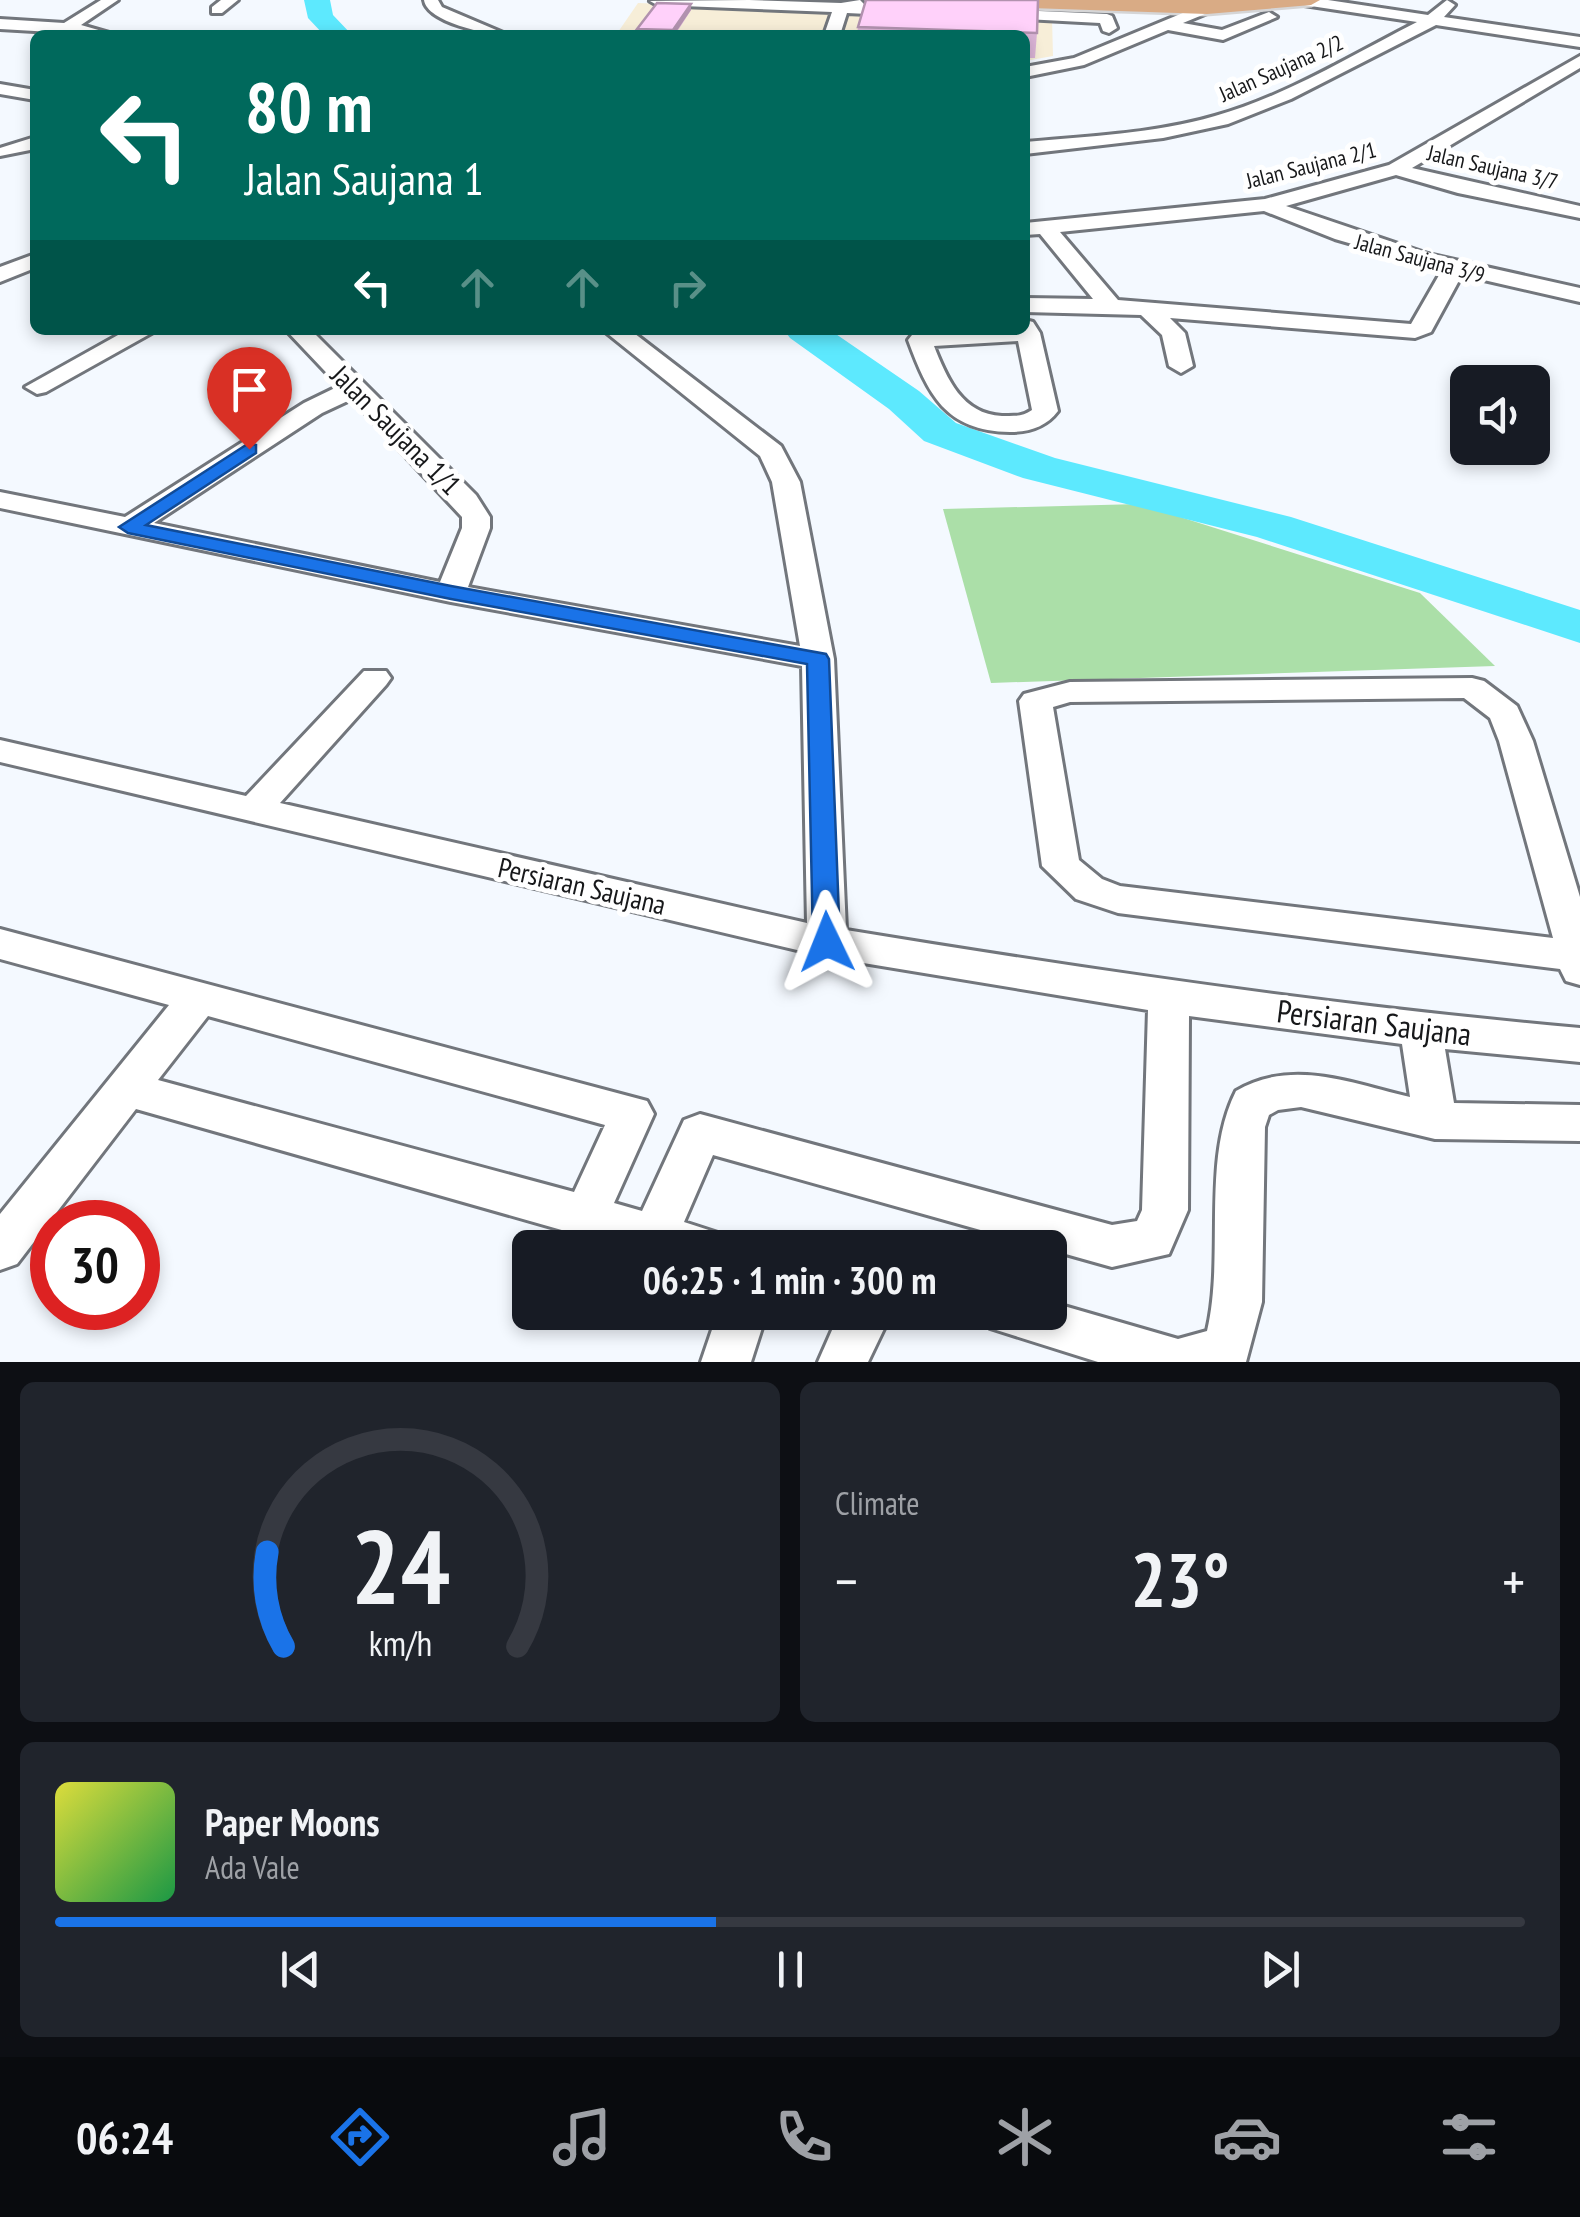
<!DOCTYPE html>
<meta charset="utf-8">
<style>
body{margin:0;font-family:"PT Sans Narrow",sans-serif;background:#20242c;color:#f1f3f6;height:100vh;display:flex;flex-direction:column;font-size:38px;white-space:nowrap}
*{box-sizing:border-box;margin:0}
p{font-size:32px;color:#9ea1a6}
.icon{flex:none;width:55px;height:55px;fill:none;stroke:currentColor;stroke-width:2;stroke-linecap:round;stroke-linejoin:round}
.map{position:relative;height:1362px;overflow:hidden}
.drawer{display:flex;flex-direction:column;gap:20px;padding:20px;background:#0d0f14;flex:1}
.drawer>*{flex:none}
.top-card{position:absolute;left:30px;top:30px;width:1000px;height:305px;border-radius:15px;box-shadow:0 5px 15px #0003;background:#00695c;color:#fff;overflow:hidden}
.buttons{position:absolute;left:1450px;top:365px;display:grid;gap:20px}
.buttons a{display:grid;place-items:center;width:100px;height:100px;border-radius:15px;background:#171b24;box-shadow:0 5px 15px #0003;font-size:50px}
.speed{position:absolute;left:30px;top:1200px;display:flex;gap:20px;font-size:50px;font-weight:700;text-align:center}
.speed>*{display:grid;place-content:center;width:130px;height:130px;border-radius:50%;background:#171b24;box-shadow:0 5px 15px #0003;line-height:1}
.speed .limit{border:15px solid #d22;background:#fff;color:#111}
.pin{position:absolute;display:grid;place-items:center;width:85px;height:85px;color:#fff;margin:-102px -42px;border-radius:50% 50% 50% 0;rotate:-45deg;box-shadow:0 0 10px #0007}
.pin .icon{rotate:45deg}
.me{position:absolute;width:110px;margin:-55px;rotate:358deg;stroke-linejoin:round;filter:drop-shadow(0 0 8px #0008)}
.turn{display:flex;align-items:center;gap:35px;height:210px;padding:0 50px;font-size:45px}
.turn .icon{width:130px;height:130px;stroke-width:2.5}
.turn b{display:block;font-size:70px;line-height:85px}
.lanes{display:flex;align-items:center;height:95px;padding:0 50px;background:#0003;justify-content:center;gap:50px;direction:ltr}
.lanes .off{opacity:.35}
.big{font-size:75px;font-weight:700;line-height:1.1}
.drawer .tile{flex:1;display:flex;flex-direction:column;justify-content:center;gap:15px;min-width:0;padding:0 35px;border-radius:15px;background:#20242c}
.drawer .dial{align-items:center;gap:0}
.dial svg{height:260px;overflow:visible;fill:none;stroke:#363941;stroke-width:7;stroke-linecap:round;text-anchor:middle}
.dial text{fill:#f1f3f6;stroke:none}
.song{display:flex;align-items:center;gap:30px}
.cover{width:120px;height:120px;border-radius:15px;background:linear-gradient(135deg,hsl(60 70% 55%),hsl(140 70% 35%))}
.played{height:10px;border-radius:5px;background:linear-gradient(90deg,#1a73e8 45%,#363941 45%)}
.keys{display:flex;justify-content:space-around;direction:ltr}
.heat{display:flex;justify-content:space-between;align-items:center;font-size:55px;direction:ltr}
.drawer .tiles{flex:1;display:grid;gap:20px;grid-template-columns:1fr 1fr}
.tile:last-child{grid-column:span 2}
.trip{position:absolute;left:512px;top:1230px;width:555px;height:100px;border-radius:15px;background:#171b24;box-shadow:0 5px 15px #0003;font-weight:700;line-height:100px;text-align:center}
.dock{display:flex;height:160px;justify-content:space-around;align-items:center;background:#090b0e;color:#9ea1a6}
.dock .icon{width:70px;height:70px}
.dock .on{color:#1a73e8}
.dock b{font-size:45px;color:#f1f3f6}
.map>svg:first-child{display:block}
</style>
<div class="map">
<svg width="1580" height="1362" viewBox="0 0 1580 1362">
<rect width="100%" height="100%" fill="#f4f9ff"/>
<!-- commercial -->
<path fill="#f7eed8" d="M638,3L1052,18L1053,56L1025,61V35H616Z"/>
<!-- green -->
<path fill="#abdfa8" d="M1139,504L1420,593L1495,666L991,683L943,509Z"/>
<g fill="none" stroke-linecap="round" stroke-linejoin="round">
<!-- river -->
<g fill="#5de9fe" fill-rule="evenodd">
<path d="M304,0H330L333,15L352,35H324L308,18Z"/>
<path d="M784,330H830L919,391L956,423L1055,458L1291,517L1580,610V643L1257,537L1023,478L924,441L889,409L790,338Z"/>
</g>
<!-- minor casing -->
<g stroke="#72767c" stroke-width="6">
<g id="minor">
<path d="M101,0H118L81,25L116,35H54L52,32L0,29V19L64,23Z"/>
<path d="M221,0H238L222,13H212V7Z"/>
<path d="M424,0H438L442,7L508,35C487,35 427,22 424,0Z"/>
<path d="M749,0L841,3L860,0L865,5L908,6L916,11L908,16L847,13L840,35H824L832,12L657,5L650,1Z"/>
<path d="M1297,0H1328L1428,15L1447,0L1455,5L1444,17L1580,37V47L1436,25L1291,99L1228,124L1163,138L1025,154V142C1088,136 1154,134 1215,116C1286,96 1352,55 1417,22L1304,5Z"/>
<path d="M1207,3L1212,5V11L1183,23L1222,30L1269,12L1277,17L1223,40L1168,30L1084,65L1025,77V67L1074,58Z"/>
<path d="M992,9L1107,14L1112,16L1117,28L1109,33L1103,31L1100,23L987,17V11Z"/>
<path d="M1580,56V68L1412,168L1580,206V218L1458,193L1396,175L1286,206L1428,254L1580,288V302L1462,275L1431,332L1415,338L1170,318L1185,333L1193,366L1181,373L1169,366L1162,335L1141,315L1025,312V298L1093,299L1040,234L1025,235V223L1265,199L1389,165ZM1264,211L1335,239L1442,270L1411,324L1118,300L1060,232Z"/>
<path d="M0,84L35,90V100L0,94Z"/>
<path d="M35,137V149L0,156V148Z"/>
<path d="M35,254V268L0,282V267Z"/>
<path d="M1025,320L1033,322L1040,333L1058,411C1046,427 1029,432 1010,432C945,431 928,394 908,340L912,335L1025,330ZM1018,341L1032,410C1022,417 1014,416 1002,416C962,414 947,379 934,346Z"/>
<path d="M127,330H157L46,392L37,394L25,387Z"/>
<path d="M286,330H311L476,495L490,517V528L468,587L800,646L772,482L760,456L603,330H630L781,446L800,482L834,659L846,930C1090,970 1334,1006 1580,1028V1062L1445,1049L1454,1103L1580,1105V1141L1435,1139L1301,1107L1278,1110L1269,1115L1265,1127L1262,1302L1246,1362H1098L990,1328L983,1312H1050V1302L1178,1339L1207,1331C1225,1255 1201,1160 1236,1091C1292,1058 1350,1083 1410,1097L1402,1044L1189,1016L1188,1210L1169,1254L1112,1267L713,1155L684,1222L718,1233L724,1248H625L136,1109L17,1264L0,1270V1214L169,1005L0,959V929L647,1101L654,1114L614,1203L642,1211L684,1120L700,1114L1112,1225L1137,1221L1142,1210L1148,1010L827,957L0,762V740L246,796L364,671H386L391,678L386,685L280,803L807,923L802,666L451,602L0,508V492L125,517L304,403L339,386ZM352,399L462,517V528L440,582L154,523L322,413ZM208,1016L605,1125L574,1192L158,1080Z"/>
<path d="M1472,678L1484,681L1517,706L1533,741L1580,897V985L1566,981L1560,969L1118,913L1076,899L1042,866L1019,701L1024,694L1070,682ZM1464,698L1490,718L1499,741L1553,938L1120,886L1102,879L1079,860L1053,707L1070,702Z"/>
<path d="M718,1312H767L751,1362H701Z"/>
<path d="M840,1312H892L868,1362H818Z"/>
</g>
</g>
<!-- major casing -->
<g stroke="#d5d5d6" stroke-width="5">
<path id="major" d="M931,0H1320L1311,5L1207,14L940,5Z"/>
</g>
<!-- minor -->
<use href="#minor" fill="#fff" fill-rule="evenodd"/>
<!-- major -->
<use href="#major" fill="#d9ab85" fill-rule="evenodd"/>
</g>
<!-- wall -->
<g fill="#dbb4d7">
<path d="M691,4V10L675,35H637V29Z"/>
<path d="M858,27L1037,33L1035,58H1025V35H857Z"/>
</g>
<!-- shaded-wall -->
<path fill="#b292af" d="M691,4V10L674,35L673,30Z"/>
<!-- building -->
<g fill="#ffd1fa" stroke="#b292af" stroke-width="2.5">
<path d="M866,0H1038L1037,33L858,27Z"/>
<path d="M657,3L691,4L673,30L637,29Z"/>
</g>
<!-- route -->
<path fill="#1a73e8" stroke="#114b97" stroke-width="2.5" d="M249,443L256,445V453L146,525L451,586L826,654L829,659L840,942L836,949H817L813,942L807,664L451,599L128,533L119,527Z"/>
<g text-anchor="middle" stroke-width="10" stroke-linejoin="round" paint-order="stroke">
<!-- far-street labels -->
<g font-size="22" fill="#17181a" stroke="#fff">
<text transform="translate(1281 68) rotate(-24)" y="8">Jalan Saujana 2/2</text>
<text transform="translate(1311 165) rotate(-14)" y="8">Jalan Saujana 2/1</text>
<text transform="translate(1493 167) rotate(13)" y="8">Jalan Saujana 3/7</text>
<text transform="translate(1420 258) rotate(15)" y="8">Jalan Saujana 3/9</text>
</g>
<!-- street labels -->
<g font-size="28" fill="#17181a" stroke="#fff">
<text transform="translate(396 430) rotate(45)" y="10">Jalan Saujana 1/1</text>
<text transform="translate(582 886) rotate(13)" y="10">Persiaran Saujana</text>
</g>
<!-- near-street labels -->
<g font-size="32" fill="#17181a" stroke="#fff">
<text transform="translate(1374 1023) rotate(7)" y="11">Persiaran Saujana</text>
</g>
</g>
</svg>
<div class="buttons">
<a><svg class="icon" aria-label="sound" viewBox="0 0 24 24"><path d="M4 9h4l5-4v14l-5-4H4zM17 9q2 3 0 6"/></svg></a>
</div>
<div class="speed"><div class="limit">30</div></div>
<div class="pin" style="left:249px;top:449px;background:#d93025"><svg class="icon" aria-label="arrive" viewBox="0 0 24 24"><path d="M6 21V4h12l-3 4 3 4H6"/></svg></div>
<svg class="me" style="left:827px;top:942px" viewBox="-20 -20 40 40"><path d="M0-17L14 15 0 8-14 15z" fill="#1a73e8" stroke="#fff" stroke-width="4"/></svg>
<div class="trip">06:25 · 1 min · 300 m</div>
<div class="top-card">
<div class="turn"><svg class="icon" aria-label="left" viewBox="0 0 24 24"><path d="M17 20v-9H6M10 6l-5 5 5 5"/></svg><div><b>80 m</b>Jalan Saujana 1</div></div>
<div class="lanes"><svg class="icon" aria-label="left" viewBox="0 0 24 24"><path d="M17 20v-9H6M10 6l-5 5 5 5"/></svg><svg class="icon off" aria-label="ahead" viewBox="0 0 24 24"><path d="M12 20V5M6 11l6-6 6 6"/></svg><svg class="icon off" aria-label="ahead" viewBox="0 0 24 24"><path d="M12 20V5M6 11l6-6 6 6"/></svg><svg class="icon off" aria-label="right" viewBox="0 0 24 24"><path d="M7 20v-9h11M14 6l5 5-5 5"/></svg></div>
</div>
</div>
<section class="drawer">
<div class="tiles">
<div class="tile dial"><svg viewBox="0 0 100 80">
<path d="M14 69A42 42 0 1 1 86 69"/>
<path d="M14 69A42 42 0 0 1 9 40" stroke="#1a73e8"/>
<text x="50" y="56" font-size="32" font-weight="700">24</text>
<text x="50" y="72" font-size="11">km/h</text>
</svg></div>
<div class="tile"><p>Climate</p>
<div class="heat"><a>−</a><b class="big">23°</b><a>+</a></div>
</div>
<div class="tile">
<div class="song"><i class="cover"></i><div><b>Paper Moons</b><p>Ada Vale</p></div></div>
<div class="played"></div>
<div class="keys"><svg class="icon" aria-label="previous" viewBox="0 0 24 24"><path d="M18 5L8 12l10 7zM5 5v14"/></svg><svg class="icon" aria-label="pause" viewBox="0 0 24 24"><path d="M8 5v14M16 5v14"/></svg><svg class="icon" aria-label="next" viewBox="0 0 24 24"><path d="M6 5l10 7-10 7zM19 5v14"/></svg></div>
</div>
</div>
</section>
<nav class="dock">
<b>06:24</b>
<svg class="icon on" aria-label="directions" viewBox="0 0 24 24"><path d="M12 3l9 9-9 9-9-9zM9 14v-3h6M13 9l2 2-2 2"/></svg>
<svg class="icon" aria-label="music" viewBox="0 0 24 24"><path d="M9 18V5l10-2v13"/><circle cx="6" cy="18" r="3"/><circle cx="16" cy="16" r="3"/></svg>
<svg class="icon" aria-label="phone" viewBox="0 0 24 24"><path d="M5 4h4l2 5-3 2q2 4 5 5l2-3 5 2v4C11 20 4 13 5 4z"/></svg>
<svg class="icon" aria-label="climate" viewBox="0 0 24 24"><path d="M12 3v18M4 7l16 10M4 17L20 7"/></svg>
<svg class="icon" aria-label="car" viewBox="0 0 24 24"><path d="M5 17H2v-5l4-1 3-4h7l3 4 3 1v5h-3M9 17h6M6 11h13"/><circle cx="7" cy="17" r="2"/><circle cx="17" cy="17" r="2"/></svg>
<svg class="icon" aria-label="filters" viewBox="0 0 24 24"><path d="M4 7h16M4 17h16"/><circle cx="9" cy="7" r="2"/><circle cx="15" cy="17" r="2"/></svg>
</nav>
